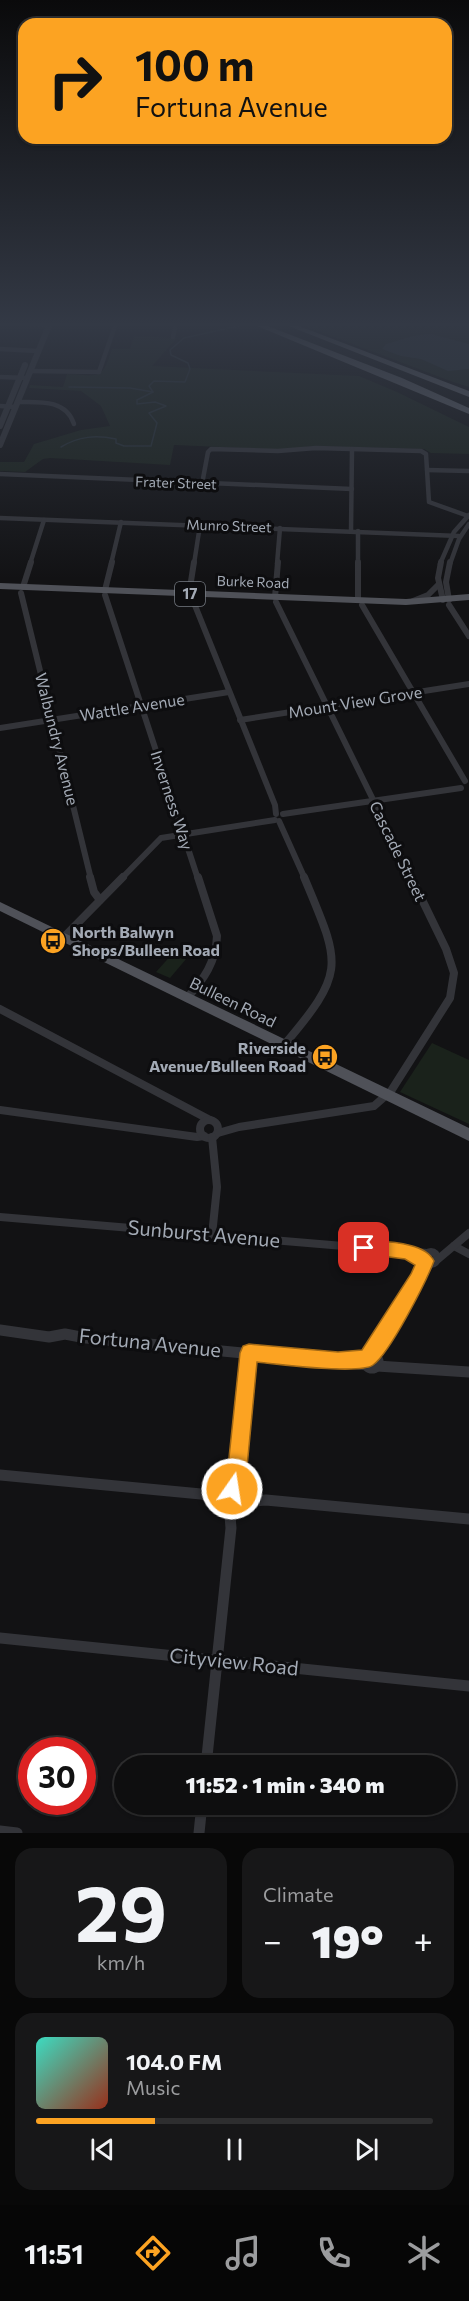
<!DOCTYPE html>
<meta charset="utf-8">
<style>
body{margin:0;font-family:Commissioner,sans-serif;background:#171718;color:#f1f3f6;height:100vh;display:flex;flex-direction:column;font-size:22px;white-space:nowrap}
*{box-sizing:border-box;margin:0}
p{font-size:20px;color:#9b9c9e}
.icon{flex:none;width:33px;height:33px;fill:none;stroke:currentColor;stroke-width:2;stroke-linecap:round;stroke-linejoin:round}
.map{position:relative;height:1833px;overflow:hidden}
.drawer{display:flex;flex-direction:column;gap:15px;padding:15px;background:#080808;flex:1}
.drawer>*{flex:none}
.hud{position:absolute;left:18px;top:18px;width:434px;height:126px;border-radius:18px;box-shadow:0 2px 4px #0004,0 0 0 2px #2e2e2f;background:#fca322;color:#111;overflow:hidden}
.speed{position:absolute;left:18px;top:1737px;display:flex;gap:12px;font-size:30px;font-weight:700;text-align:center}
.speed>*{display:grid;place-content:center;width:78px;height:78px;border-radius:50%;background:#0e0e0f;box-shadow:0 2px 4px #0004,0 0 0 2px #2e2e2f;line-height:1}
.speed .limit{border:9px solid #d22;background:#fff;color:#111}
.pin{position:absolute;display:grid;place-items:center;width:51px;height:51px;color:#fff;margin:-26px;border-radius:12px;box-shadow:0 3px 9px #0006}
.me{position:absolute;width:66px;margin:-33px;rotate:13deg;stroke-linejoin:round;filter:drop-shadow(0 0 4px #0008)}
.turn{display:flex;align-items:center;gap:21px;height:126px;padding:0 18px;font-size:27px}
.turn .icon{width:78px;height:78px;stroke-width:2.5}
.turn b{display:block;font-size:42px;line-height:51px}
.big{font-size:45px;font-weight:800;line-height:1.1}
.drawer .card{flex:1;display:flex;flex-direction:column;justify-content:center;gap:9px;min-width:0;padding:0 21px;border-radius:18px;background:#171718}
.drawer .dial{align-items:center;gap:0}
.dial b{font-size:78px;line-height:1}
.song{display:flex;align-items:center;gap:18px}
.cover{width:72px;height:72px;border-radius:9px;background:linear-gradient(135deg,hsl(170 70% 55%),hsl(10 70% 35%))}
.played{height:6px;border-radius:3px;background:linear-gradient(90deg,#fca322 30%,#2e2e2f 30%)}
.keys{display:flex;justify-content:space-around;direction:ltr}
.heat{display:flex;justify-content:space-between;align-items:center;font-size:33px;direction:ltr}
.drawer .tiles{flex:1;display:grid;gap:15px;grid-template-columns:1fr 1fr}
.card:last-child{grid-column:span 2}
.trip{position:absolute;left:114px;top:1755px;width:342px;height:60px;border-radius:30px;background:#0e0e0f;box-shadow:0 2px 4px #0004,0 0 0 2px #2e2e2f;font-weight:800;line-height:60px;text-align:center}
.tab-bar{display:flex;height:96px;justify-content:space-around;align-items:center;background:#060606;color:#9b9c9e}
.tab-bar .icon{width:42px;height:42px}
.tab-bar .selected{color:#fca322}
.tab-bar b{font-size:27px;color:#f1f3f6}
.map>svg:first-child{display:block}
</style>
<div class="map">
<svg width="469" height="1833" viewBox="0 0 469 1833">
<rect width="100%" height="100%" fill="#121214"/>
<!-- green -->
<g fill="#1a221b">
<path d="M297,323H469V387L453,382Z"/>
<path d="M134,336L177,338L152,366L359,376L397,392L469,427V454L431,453L424,449L311,446L288,450L174,445L170,465L50,458L43,459L25,472L0,471V462H24L34,444L81,430L110,426L101,406L81,391L29,388L30,385L63,387L67,374C100,375 101,382 112,349H130Z"/>
<path d="M174,952L187,958L170,978L156,972Z"/>
<path d="M432,1043L469,1060V1124L400,1092Z"/>
</g>
<!-- water -->
<path fill="#283238" d="M431,334L469,344V369L448,371L421,359L401,356L382,349L386,344C401,340 415,334 431,334Z"/>
<g fill="none" stroke-linecap="round" stroke-linejoin="round">
<!-- stream -->
<g stroke="#283238" stroke-width="1.5">
<path d="M69,387L130,388L153,392"/>
<path d="M61,447C79,436 96,435 116,439V443L124,446H151L157,423L149,413L166,406L155,402L137,404V400L153,392L149,386L154,381L185,382L190,369L188,363L171,355L170,350L184,338L243,325"/>
</g>
<!-- minor-far3 -->
<g stroke="#333439" stroke-width="4.5">
<path d="M0,323L49,325"/>
<path d="M173,337L176,323"/>
<path d="M0,349L38,351"/>
<path d="M30,371L99,372L116,323"/>
<path d="M0,377L27,378"/>
<path d="M17,402C39,402 66,399 74,424"/>
<path d="M0,406L15,407"/>
<path d="M427,470L469,471"/>
<path d="M0,474L352,489"/>
<path d="M202,484L208,452L211,449L278,451L316,448L421,451L426,454L429,502L468,516"/>
<path d="M0,518L459,536"/>
<path d="M351,531L352,449"/>
<path d="M358,531V564"/>
<path d="M30,564L44,520"/>
<path d="M111,564L121,522"/>
<path d="M194,564L200,525"/>
<path d="M277,564L280,528"/>
<path d="M440,564L454,532L469,515"/>
<path d="M450,564L459,539L469,524"/>
</g>
<!-- minor-far2 -->
<g stroke="#333439" stroke-width="6">
<path d="M358,562V600"/>
<path d="M441,562L438,578L443,600"/>
<path d="M23,587L31,562"/>
<path d="M105,590L112,562"/>
<path d="M21,593L91,879"/>
<path d="M189,594L194,562"/>
<path d="M105,595L198,879"/>
<path d="M275,597L278,562"/>
<path d="M192,598L275,805L276,814"/>
<path d="M449,600L446,582L450,562"/>
<path d="M413,601L428,595L438,585"/>
<path d="M276,602L412,879"/>
<path d="M362,605L465,781"/>
<path d="M449,605L469,636"/>
<path d="M240,720L469,684"/>
<path d="M0,728L229,692"/>
<path d="M283,814L461,788"/>
<path d="M279,821L305,879"/>
<path d="M121,879L161,838L275,820"/>
</g>
<!-- minor-far1 -->
<g stroke="#333439" stroke-width="8">
<path d="M90,877L94,892L100,900"/>
<path d="M63,938L123,877"/>
<path d="M187,998C204,979 216,962 217,936L198,877"/>
<path d="M0,1009L210,1120"/>
<path d="M284,1045C348,970 340,964 304,877"/>
<path d="M0,1110L197,1137L204,1136"/>
<circle cx="209" cy="1129" r="9"/>
<path d="M218,1133L239,1127L374,1106L391,1091L450,998L454,973L446,949L411,877"/>
<path d="M212,1137L217,1187L212,1235"/>
<path d="M0,1217L427,1253"/>
<path d="M454,1246L469,1254"/>
<circle cx="431" cy="1258" r="6"/>
<path d="M437,1260L469,1233"/>
<path d="M412,1292L430,1264"/>
</g>
<!-- minor -->
<g stroke="#333439" stroke-width="11">
<path d="M0,1330L49,1337L65,1334L86,1338L368,1365"/>
<path d="M370,1356L413,1290"/>
<circle cx="372" cy="1362" r="6"/>
<path d="M377,1366L469,1372"/>
<path d="M0,1475L201,1494L227,1500"/>
<circle cx="234" cy="1497" r="8"/>
<path d="M232,1489L237,1467L249,1353"/>
<path d="M241,1502L266,1500L469,1519"/>
<path d="M0,1638L469,1686"/>
<path d="M206,1766L231,1528L229,1504"/>
<path d="M0,1831L17,1833"/>
<path d="M199,1833L202,1804"/>
</g>
<!-- tertiary -->
<g stroke="#333439" stroke-width="6">
<path d="M0,426L25,365"/>
<path d="M0,445L50,323"/>
</g>
<!-- primary -->
<g fill="#4f5158" fill-rule="evenodd">
<path d="M0,583L406,599L469,594V600L406,605L0,589Z"/>
<path d="M0,902L469,1128V1141L0,911Z"/>
</g>
<!-- motorway -->
<g fill="#5f626a" fill-rule="evenodd">
<path d="M250,323H260L402,378L469,408V414Z"/>
<path d="M281,323H291L469,391V397Z"/>
</g>
</g>
<!-- sky -->
<linearGradient id="sky" x2="0" y2="1"><stop stop-color="#0a0a0b"/><stop offset="0.56" stop-color="#333945"/><stop offset="1" stop-color="#333945" stop-opacity="0"/></linearGradient>
<rect width="469" height="579" fill="url(#sky)"/>
<!-- route -->
<path fill="#fca322" stroke="#a46a16" stroke-width="1.5" d="M364,1240C383,1242 425,1241 434,1261C426,1282 390,1353 373,1365C360,1375 277,1364 257,1362L247,1467L238,1495L232,1498L225,1495L222,1489L228,1467L240,1353L243,1346L249,1344L338,1352L362,1350L411,1274L415,1265L405,1259L358,1253L355,1248L358,1243Z"/>
<!-- icons -->
<defs>
<g id="bus-disc" transform="scale(1.35)"><circle r="9.5" fill="#fca322" stroke="#0d0d0f"/><path d="M-5-6H5V4H4V6H2V4H-2V6H-4V4H-5ZM-3.5-4V0h7V-4ZM-3.5 1.2v1.5H-2V1.2ZM2 1.2v1.5H3.5V1.2Z" fill="#111"/></g>
</defs>
<g fill-rule="evenodd">
<use href="#bus-disc" x="53" y="941"/>
<use href="#bus-disc" x="325" y="1057"/>
</g>
<g text-anchor="middle" stroke-width="6" stroke-linejoin="round" paint-order="stroke">
<!-- far-street labels -->
<g font-size="14" fill="#a3aab5" stroke="#0d0d0f">
<text transform="translate(176 483) rotate(2)" y="5">Frater Street</text>
<text transform="translate(229 526) rotate(2)" y="5">Munro Street</text>
<text transform="translate(253 582) rotate(2)" y="5">Burke Road</text>
</g>
<!-- shield labels -->
<rect fill="#0d0d0f" stroke="#767b83" stroke-width="1.5" x="175" y="582" width="30" height="24" rx="4.5"/>
<g font-size="15" font-weight="bold" fill="#a3aab5">
<text x="190" y="599">17</text>
</g>
<!-- street labels -->
<g font-size="16" fill="#a3aab5" stroke="#0d0d0f">
<text transform="translate(355 702) rotate(-9)" y="6">Mount View Grove</text>
<text transform="translate(132 707) rotate(-9)" y="6">Wattle Avenue</text>
<text transform="translate(57 739) rotate(76)" y="6">Walbundry Avenue</text>
<text transform="translate(172 800) rotate(72)" y="6">Inverness Way</text>
<text transform="translate(398 851) rotate(64)" y="6">Cascade Street</text>
<text transform="translate(233 1002) rotate(26)" y="6">Bulleen Road</text>
</g>
<!-- poi labels -->
<g font-size="16" font-weight="bold" fill="#a3aab5" stroke="#0d0d0f" text-anchor="start">
<text x="72" y="938">North Balwyn<tspan x="72" dy="18">Shops/Bulleen Road</tspan></text>
<text x="306" y="1054" text-anchor="end">Riverside<tspan x="306" dy="18">Avenue/Bulleen Road</tspan></text>
</g>
<!-- near-street labels -->
<g font-size="20" fill="#a3aab5" stroke="#0d0d0f">
<text transform="translate(204 1234) rotate(5)" y="7">Sunburst Avenue</text>
<text transform="translate(150 1343) rotate(6)" y="7">Fortuna Avenue</text>
<text transform="translate(234 1662) rotate(6)" y="7">Cityview Road</text>
</g>
</g>
</svg>
<div class="speed"><div class="limit">30</div></div>
<div class="pin" style="left:364px;top:1248px;background:#d93025"><svg class="icon" aria-label="arrive" viewBox="0 0 24 24"><path d="M6 21V4h12l-3 4 3 4H6"/></svg></div>
<svg class="me" style="left:232px;top:1489px" viewBox="-20 -20 40 40"><circle r="17" fill="#fca322" stroke="#fff" stroke-width="3"/><path d="M0-11L8 9 0 5-8 9z" fill="#fff"/></svg>
<div class="trip">11:52 · 1 min · 340 m</div>
<div class="hud">
<div class="turn"><svg class="icon" aria-label="right" viewBox="0 0 24 24"><path d="M7 20v-9h11M14 6l5 5-5 5"/></svg><div><b>100 m</b>Fortuna Avenue</div></div>
</div>
</div>
<section class="drawer">
<div class="tiles">
<div class="card dial"><b>29</b><p>km/h</p></div>
<div class="card"><p>Climate</p>
<div class="heat"><a>−</a><b class="big">19°</b><a>+</a></div>
</div>
<div class="card">
<div class="song"><i class="cover"></i><div><b>104.0 FM</b><p>Music</p></div></div>
<div class="played"></div>
<div class="keys"><svg class="icon" aria-label="previous" viewBox="0 0 24 24"><path d="M18 5L8 12l10 7zM5 5v14"/></svg><svg class="icon" aria-label="pause" viewBox="0 0 24 24"><path d="M8 5v14M16 5v14"/></svg><svg class="icon" aria-label="next" viewBox="0 0 24 24"><path d="M6 5l10 7-10 7zM19 5v14"/></svg></div>
</div>
</div>
</section>
<nav class="tab-bar">
<b>11:51</b>
<svg class="icon selected" aria-label="directions" viewBox="0 0 24 24"><path d="M12 3l9 9-9 9-9-9zM9 14v-3h6M13 9l2 2-2 2"/></svg>
<svg class="icon" aria-label="music" viewBox="0 0 24 24"><path d="M9 18V5l10-2v13"/><circle cx="6" cy="18" r="3"/><circle cx="16" cy="16" r="3"/></svg>
<svg class="icon" aria-label="phone" viewBox="0 0 24 24"><path d="M5 4h4l2 5-3 2q2 4 5 5l2-3 5 2v4C11 20 4 13 5 4z"/></svg>
<svg class="icon" aria-label="climate" viewBox="0 0 24 24"><path d="M12 3v18M4 7l16 10M4 17L20 7"/></svg>
</nav>
